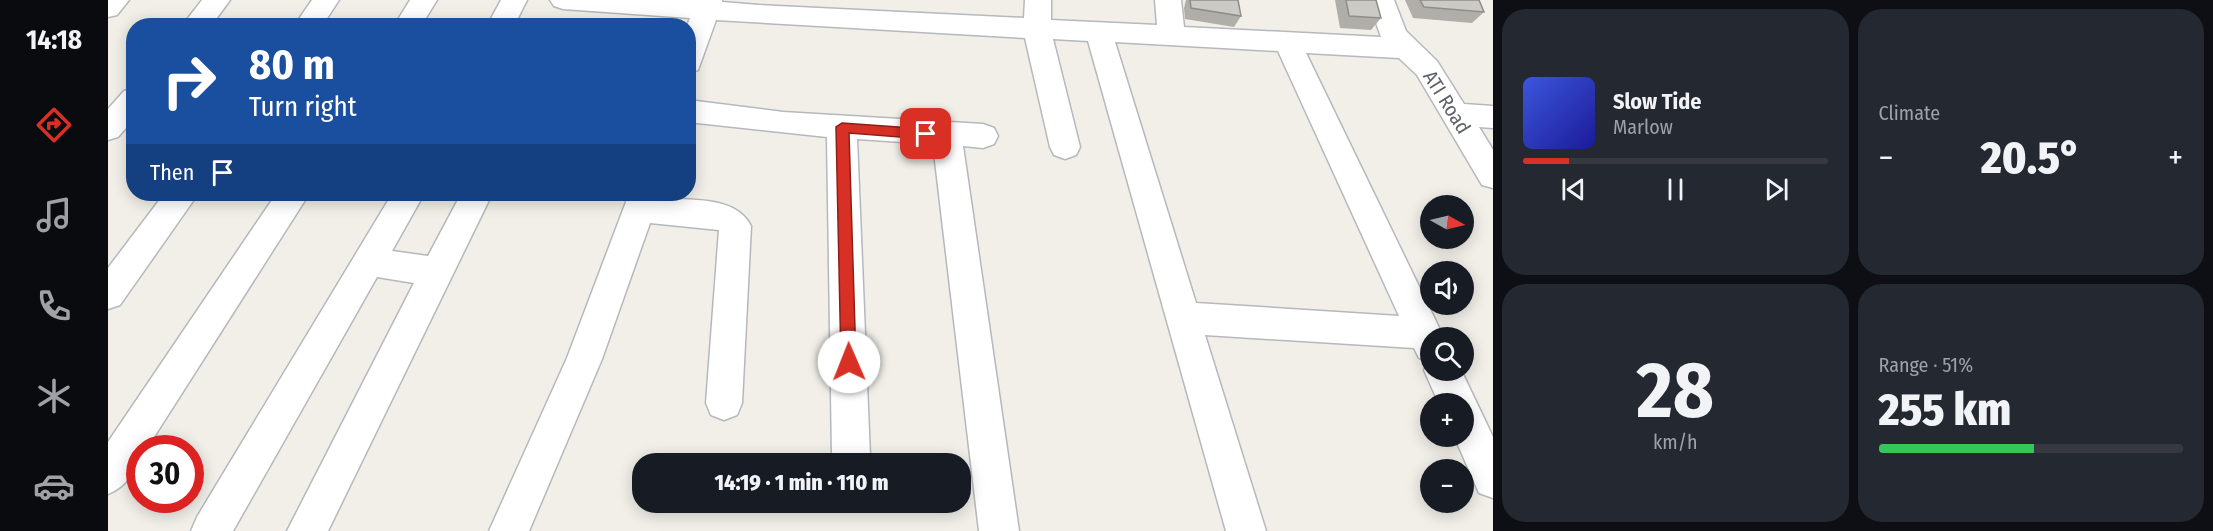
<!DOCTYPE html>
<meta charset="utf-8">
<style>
body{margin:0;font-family:"Fira Sans Condensed",sans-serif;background:#242831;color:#f1f3f6;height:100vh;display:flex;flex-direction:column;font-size:22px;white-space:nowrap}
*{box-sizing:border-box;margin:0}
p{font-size:20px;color:#9ea1a6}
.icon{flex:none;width:33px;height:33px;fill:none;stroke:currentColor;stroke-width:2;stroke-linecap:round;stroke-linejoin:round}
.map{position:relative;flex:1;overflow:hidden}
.panel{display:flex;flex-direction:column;gap:9px;padding:9px;background:#0d0f14;width:720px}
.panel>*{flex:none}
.guide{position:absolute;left:18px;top:18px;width:570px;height:183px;border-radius:24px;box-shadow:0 3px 15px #0003;background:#1a4fa0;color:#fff;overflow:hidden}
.needle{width:39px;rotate:98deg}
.buttons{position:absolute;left:1312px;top:195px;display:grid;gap:12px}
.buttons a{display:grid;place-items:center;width:54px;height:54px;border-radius:50%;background:#171b24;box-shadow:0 3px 15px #0003;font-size:30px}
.speed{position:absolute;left:18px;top:435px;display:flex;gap:12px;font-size:30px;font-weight:700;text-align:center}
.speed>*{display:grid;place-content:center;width:78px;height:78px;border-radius:50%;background:#171b24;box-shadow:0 3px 15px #0003;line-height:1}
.speed .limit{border:9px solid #d22;background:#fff;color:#111}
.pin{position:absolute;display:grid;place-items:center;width:51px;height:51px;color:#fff;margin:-26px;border-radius:12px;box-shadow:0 3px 9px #0006}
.me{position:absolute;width:66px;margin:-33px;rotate:359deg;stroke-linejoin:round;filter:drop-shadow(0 0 4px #0008)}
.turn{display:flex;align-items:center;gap:21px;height:126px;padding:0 24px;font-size:27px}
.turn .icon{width:78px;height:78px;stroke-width:2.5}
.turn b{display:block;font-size:42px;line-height:51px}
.then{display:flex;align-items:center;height:57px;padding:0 24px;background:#0003;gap:12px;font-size:22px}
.big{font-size:45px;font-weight:800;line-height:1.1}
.panel .tile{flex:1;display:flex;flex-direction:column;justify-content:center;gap:9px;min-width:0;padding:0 21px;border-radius:24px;background:#242831}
.panel .dial{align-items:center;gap:0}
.dial b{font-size:78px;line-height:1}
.song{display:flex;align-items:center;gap:18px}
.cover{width:72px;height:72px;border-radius:9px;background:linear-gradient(135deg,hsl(230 70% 55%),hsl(240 70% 35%))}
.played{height:6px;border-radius:3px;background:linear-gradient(90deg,#d93025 15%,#363941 15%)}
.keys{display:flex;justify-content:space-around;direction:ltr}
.heat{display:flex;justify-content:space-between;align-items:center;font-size:33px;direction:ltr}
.charge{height:9px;border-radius:4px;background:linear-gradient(90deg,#34c759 51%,#363941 0)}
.panel .tiles{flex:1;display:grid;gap:9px;grid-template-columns:repeat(2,1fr)}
.trip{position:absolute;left:524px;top:453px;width:339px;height:60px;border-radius:24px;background:#171b24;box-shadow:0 3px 15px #0003;font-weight:800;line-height:60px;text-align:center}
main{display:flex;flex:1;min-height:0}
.tab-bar{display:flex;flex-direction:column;width:108px;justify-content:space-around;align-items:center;background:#090b0e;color:#9ea1a6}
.tab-bar .icon{width:42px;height:42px}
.tab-bar .current{color:#d93025}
.tab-bar b{font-size:27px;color:#f1f3f6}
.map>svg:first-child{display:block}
</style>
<main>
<nav class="tab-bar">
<b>14:18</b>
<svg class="icon current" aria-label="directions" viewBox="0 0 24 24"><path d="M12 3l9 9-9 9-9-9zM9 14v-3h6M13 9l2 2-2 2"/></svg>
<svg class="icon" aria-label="music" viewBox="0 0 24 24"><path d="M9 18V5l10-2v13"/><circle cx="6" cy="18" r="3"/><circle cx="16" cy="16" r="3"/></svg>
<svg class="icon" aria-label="phone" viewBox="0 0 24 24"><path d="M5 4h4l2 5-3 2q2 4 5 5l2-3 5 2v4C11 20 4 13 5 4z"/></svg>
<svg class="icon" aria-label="climate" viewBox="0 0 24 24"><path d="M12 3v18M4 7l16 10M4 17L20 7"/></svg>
<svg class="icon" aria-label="car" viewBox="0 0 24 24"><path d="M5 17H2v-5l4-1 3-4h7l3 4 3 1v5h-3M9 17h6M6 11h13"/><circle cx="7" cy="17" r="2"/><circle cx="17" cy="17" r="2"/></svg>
</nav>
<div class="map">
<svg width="1385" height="531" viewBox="0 0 1385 531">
<rect width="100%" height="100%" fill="#f1efe8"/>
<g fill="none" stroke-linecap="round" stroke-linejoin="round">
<!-- minor casing -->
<g stroke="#b5b8bc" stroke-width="3">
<g id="minor">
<path d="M0,0H21L9,15L0,17Z"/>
<path d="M94,0H122L103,26H74Z"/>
<path d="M204,0H231L214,26H186Z"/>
<path d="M302,0H329L313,26H286Z"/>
<path d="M393,0H419L406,26H379Z"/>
<path d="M442,0H614V2L651,5L916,18L917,0H943V20L1049,25L1047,0H1073L1076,27L1273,37L1260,0H1286L1298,31L1329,61L1356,104L1385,106V128L1371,127L1385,150V188L1374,185L1309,75L1291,58L1198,53L1336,338H1323V370H1353L1385,437V498L1371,493L1346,436H1356V404H1331L1316,370L1320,362L1311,358L1306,348L1097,335L1158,531H1118L980,41L945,39L972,147L968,155L957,159L946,155L942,147L917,38L608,20L590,70L580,73L579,26L582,18L455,9L446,6ZM1007,42L1170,51L1291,316L1088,303Z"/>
<path d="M26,88V119L10,137L0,140V109L16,91Z"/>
<path d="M580,100L675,112L875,124L886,128L890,136L886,144L875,148L855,146L911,531H871L825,144L749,139L762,456L759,464H727L724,456L719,137L580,122Z"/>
<path d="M56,194H90L12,305L0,309V268Z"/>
<path d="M168,194H201L39,448H32C32,468 18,487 0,494V442Z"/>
<path d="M284,194H316L284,251L320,256L353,194H384L220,531H179L306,283L269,277L125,531H83L89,517Z"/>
<path d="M521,194H552L551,198C581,201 628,195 643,226L634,403L629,415L616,420L603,415L598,403L611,230L542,223L494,359L421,531H381L459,358Z"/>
</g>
</g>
<!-- minor -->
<use href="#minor" fill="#fff" fill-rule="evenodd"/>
</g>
<!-- wall -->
<g fill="#afaea9">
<path d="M1078,0H1130L1133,16L1126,27L1077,19L1076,8Z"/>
<path d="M1227,0H1268L1273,18L1263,30L1232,28Z"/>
<path d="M1297,0H1371L1376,12L1364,23L1305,18Z"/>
</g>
<!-- building -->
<g fill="#cccac5" stroke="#8f8d8a" stroke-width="1.5">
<path d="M1082,0H1130L1133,16L1083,8Z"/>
<path d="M1238,0H1268L1273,18L1241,16Z"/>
<path d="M1312,0H1371L1376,12L1316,7Z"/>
</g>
<!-- route -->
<path fill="#d93025" stroke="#8d1f18" stroke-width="1.5" d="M734,123L818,129L824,134L818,139L741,133L748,362L741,369L733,362L728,127Z"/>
<g text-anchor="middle" stroke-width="5" stroke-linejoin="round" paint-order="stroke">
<!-- street labels -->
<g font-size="20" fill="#5f6368" stroke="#fff">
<text transform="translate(1339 102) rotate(58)" y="7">ATI Road</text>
</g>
</g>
</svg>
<div class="buttons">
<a><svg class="needle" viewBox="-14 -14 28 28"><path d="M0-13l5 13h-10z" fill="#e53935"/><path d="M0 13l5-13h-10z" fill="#9ea1a6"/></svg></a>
<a><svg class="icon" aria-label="sound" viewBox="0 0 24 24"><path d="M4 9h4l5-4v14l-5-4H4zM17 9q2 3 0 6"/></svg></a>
<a><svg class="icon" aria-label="search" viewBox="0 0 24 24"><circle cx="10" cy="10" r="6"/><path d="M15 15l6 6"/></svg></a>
<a>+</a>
<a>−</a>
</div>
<div class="speed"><div class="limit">30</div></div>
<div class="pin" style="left:818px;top:134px;background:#d93025"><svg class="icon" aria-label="arrive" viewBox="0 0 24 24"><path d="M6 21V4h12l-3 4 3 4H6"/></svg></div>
<svg class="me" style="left:741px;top:362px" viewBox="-20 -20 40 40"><circle r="19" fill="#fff"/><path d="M0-13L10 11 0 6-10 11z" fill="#d93025"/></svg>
<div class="trip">14:19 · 1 min · 110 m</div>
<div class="guide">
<div class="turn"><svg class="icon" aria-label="right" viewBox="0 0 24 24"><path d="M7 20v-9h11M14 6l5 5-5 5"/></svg><div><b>80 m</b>Turn right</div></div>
<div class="then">Then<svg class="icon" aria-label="arrive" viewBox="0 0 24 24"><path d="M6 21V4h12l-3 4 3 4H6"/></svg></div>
</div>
</div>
<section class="panel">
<div class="tiles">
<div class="tile">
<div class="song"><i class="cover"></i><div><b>Slow Tide</b><p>Marlow</p></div></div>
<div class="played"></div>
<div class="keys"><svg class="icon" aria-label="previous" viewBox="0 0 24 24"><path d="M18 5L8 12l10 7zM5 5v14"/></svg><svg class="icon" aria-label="pause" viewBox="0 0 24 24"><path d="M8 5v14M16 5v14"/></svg><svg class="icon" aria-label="next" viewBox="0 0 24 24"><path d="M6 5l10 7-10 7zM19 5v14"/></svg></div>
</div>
<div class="tile"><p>Climate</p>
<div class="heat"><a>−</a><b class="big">20.5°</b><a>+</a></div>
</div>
<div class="tile dial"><b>28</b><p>km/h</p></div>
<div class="tile"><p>Range · 51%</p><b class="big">255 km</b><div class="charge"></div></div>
</div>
</section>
</main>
